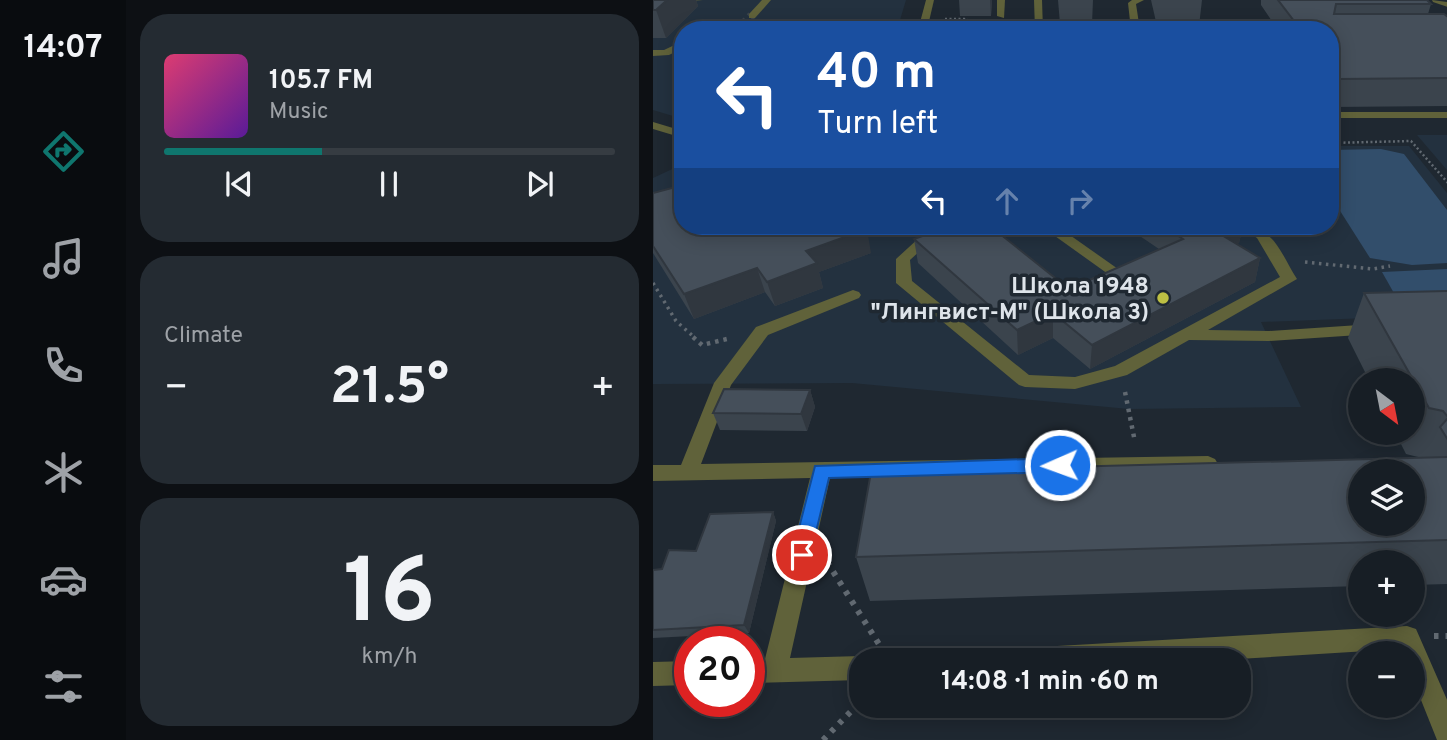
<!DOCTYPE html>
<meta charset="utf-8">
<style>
body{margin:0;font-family:Overpass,sans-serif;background:#242b32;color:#f1f3f6;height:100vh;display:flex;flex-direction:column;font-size:26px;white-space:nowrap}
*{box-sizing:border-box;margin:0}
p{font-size:23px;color:#9ea2a7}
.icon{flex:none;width:38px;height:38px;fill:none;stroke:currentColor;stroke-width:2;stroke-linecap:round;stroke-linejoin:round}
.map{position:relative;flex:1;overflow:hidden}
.side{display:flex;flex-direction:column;gap:14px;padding:14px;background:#0d1014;width:527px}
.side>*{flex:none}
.top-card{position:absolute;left:21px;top:21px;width:665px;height:214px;border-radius:28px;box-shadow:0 4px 18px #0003,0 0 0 2px #363c42;background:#1a4fa0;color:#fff;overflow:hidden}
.needle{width:46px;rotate:148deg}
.controls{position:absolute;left:695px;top:368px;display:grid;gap:14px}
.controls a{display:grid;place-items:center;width:77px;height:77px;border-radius:50%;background:#171e25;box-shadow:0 4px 18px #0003,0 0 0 2px #363c42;font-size:35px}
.speed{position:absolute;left:21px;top:626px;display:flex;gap:14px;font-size:35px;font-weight:700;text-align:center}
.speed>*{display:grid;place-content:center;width:91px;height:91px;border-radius:50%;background:#171e25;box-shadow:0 4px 18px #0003,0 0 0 2px #363c42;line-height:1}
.speed .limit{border:10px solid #d22;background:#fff;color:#111}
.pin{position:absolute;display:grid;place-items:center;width:60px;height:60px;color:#fff;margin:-30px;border:4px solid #fff;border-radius:50%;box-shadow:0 2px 7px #0007}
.me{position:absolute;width:77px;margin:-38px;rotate:268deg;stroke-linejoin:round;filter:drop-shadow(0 0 5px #0008)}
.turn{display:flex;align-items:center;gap:24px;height:147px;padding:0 28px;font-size:32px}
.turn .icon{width:91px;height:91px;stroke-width:2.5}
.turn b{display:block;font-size:49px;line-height:60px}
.lanes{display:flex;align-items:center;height:66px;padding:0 28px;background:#0003;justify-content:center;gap:35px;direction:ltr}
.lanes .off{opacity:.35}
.big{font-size:52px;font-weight:700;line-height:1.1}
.side .tile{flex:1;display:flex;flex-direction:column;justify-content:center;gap:10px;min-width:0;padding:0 24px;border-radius:28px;background:#242b32}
.side .dial{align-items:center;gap:0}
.dial b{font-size:91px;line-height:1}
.song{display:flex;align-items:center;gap:21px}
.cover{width:84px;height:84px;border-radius:10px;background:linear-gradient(135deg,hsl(340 70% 55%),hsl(270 70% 35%))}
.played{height:7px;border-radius:4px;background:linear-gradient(90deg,#0f766e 35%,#363c42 35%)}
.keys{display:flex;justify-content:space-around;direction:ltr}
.heat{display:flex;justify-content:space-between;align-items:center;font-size:38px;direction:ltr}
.trip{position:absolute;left:196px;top:648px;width:402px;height:70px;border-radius:28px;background:#171e25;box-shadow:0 4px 18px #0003,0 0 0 2px #363c42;font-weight:700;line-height:70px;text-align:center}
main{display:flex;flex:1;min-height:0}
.dock{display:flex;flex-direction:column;width:126px;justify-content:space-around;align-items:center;background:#090c0f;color:#9ea2a7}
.dock .icon{width:49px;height:49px}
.dock .active{color:#0f766e}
.dock b{font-size:32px;color:#f1f3f6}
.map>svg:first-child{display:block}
</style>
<main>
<nav class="dock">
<b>14:07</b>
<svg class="icon active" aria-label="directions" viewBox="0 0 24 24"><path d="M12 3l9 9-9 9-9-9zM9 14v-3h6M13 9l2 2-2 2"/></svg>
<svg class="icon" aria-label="music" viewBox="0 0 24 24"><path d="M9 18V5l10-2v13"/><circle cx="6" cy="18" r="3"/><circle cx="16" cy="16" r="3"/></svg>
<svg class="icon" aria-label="phone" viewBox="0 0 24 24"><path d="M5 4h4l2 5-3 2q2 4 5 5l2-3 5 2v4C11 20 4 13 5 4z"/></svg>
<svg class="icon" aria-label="climate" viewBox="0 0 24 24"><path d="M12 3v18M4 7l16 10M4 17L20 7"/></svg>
<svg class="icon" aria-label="car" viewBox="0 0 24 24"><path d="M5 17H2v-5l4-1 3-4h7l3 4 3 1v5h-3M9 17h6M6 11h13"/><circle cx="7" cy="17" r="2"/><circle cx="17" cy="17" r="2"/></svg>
<svg class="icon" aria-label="filters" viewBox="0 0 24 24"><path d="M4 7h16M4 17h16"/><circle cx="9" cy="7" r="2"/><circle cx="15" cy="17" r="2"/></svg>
</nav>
<section class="side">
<div class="tile">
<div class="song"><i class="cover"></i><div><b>105.7 FM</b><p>Music</p></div></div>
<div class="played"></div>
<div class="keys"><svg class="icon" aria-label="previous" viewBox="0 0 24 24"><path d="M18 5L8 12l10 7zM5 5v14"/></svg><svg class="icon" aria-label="pause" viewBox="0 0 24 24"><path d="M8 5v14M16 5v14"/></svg><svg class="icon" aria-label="next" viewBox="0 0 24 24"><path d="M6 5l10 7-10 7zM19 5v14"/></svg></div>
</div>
<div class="tile"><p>Climate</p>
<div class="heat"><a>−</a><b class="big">21.5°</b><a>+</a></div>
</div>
<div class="tile dial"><b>16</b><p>km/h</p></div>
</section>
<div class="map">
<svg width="795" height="740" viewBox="0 0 795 740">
<rect width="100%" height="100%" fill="#1f2831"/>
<!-- built -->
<g fill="#23313f">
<path d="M0,0H253L244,30H30V119L0,110Z"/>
<path d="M764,135H794V170Z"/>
<path d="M677,146H756L794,193V315L608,322L648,407L476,409L199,383L0,384V178L30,164V226H677Z"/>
</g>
<!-- green -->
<g fill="#324e6b">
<path d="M728,149L751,154L794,210V263L759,265L717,258L677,195V150Z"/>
<path d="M794,269V301L746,302L729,272Z"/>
</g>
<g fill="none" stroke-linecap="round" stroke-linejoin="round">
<!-- minor-tunnel -->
<path stroke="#3c444d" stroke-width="10" stroke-dasharray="10 4.5" stroke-linecap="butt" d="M87,28L99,16"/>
<!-- path-far3 -->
<g stroke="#616971" stroke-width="2.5" stroke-dasharray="2 2.5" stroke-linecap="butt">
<path d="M292,19H311L331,25"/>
<path d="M677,143L758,141L795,183"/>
</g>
<!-- path-far2 -->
<g stroke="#616971" stroke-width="3.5" stroke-dasharray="2.5 4.5" stroke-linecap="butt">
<path d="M652,262L720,269L737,266"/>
<path d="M0,283L23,321L42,338"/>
</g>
<!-- path-far1 -->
<g stroke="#616971" stroke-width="4.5" stroke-dasharray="3.5 5" stroke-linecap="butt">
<path d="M40,337L49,345L74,339"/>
<path d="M472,392L482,442"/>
</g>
<!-- path -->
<g stroke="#616971" stroke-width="6" stroke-dasharray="4.5 7" stroke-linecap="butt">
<path d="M174,562L236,660"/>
<path d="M781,636H795"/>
<path d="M170,740L208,701"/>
</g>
<!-- minor -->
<g fill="#60623a" fill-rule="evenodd">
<path d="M0,0H50L0,4Z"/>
<path d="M109,0H118L102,18H96V14Z"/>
<path d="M273,0H281L274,30H265Z"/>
<path d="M344,0H352L351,18L344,16Z"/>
<path d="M381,0H389L390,30H382Z"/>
<path d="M479,0H491L483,4L487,30H478L475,3Z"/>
<path d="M779,0L795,2V7L780,2Z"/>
<path d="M87,25L90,30H79Z"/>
<path d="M30,41V48L16,55L0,56V50H11Z"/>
<rect x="677" y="112" width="118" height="6"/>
<path d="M0,122L30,131V138L0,129Z"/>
<path d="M279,226H294L257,260L259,281L376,375L422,377L462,366L627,277L604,238L585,226C622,226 626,251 644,279L555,330L616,331L721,324L729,329L721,334L616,341L536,340L474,375L422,389L372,387L366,385L243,283V259Z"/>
<path d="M388,226H404L475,276L472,279H462Z"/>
<path d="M200,290L206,292L208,295L206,298L115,335L78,385L48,464L555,456L562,459L565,464L562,469L555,472L177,478L137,658L208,656L217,660H208V680L96,683V659H112L157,478L0,481V465H28L61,383L103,327Z"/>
<path d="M754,626L763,629L795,702V740H784L760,680V653H748L747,649L569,660H357L360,652L369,648Z"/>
<path d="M37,661V685L0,686V662Z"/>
</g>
</g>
<!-- wall -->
<g fill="#3b444d">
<path d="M0,0H43L45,6L13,38H0Z"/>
<path d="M306,0H339L338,16H307Z"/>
<path d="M405,0H440L439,24H407Z"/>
<path d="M498,0H549L546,26H504Z"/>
<path d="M608,0H774L778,4L775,14L795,17V106L679,107L677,104V30H625L608,5Z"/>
<path d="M0,193L218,253L166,272L170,288L122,306L112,292L41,319L0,253Z"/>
<path d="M472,226H590L586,243L584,244L607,258L602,282L437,369L400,338L365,355L265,263L261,239L416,289L506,249Z"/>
<path d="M795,291V584L760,585V562H707V586L217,601L203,557L765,457L753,454L742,432H760V380H716L695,338L711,293Z"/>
<path d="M157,390L162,407L154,431L67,430L60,413Z"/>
<path d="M120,512L123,521L96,633L0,638V570L9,569L43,551Z"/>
</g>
<!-- shaded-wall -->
<g fill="#30373f">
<path d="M14,0H43L45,6L13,38L3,10Z"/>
<path d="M337,0H339L338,16Z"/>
<path d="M577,226H590L586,243L560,256L564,232Z"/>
<path d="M214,229L218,253L166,272L170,288L122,306L114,282L153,251Z"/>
<path d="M607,258L602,282L437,369L439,345Z"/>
<path d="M104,268L112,292L41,319L31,294Z"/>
<path d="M400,313V338L365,355L364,330Z"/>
<path d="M157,390L162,407L154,431L148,414Z"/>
<path d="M120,512L123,521L96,633L91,625Z"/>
</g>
<!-- building -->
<g fill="#454f5a" stroke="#30373f" stroke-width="2" fill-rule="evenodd">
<path d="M0,0H14L3,10H0Z"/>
<path d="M625,0H774L778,4H683L681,14H791L795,17V78L686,79L677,68V30H648Z"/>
<path d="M30,185V226H210L214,229L153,251L164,263L114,282L104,268L31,294L0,246V193Z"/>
<path d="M297,226H337L416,289L530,239L510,226H577L564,232L607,258L439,345L400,313L364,330L261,239Z"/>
<path d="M795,291V417L790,411L776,408L711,293Z"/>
<path d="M71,389L157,390L148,414L60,413Z"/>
<path d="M795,418V440L787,427Z"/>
<path d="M795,457V540L203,557L218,472ZM707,471H760V523H707Z"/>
<path d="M120,512L91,625L0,630V570L9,569L16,550L43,551L57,514Z"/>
</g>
<!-- route -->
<path fill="#1a73e8" stroke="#114b97" stroke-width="2" d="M407,458L416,465L407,472L176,478L156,561L149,564L142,561L139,555L162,466Z"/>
<!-- markers -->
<circle fill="#bdbf43" stroke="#1f2831" stroke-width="2.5" cx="510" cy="298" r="7"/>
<g text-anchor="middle" stroke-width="7" stroke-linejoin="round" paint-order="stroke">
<!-- poi labels -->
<g font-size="23" font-weight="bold" fill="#dee4ea" stroke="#1f2831" text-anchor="end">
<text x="496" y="293">Школа 1948<tspan x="496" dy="26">"Лингвист-М" (Школа 3)</tspan></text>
</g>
</g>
</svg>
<div class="controls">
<a><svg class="needle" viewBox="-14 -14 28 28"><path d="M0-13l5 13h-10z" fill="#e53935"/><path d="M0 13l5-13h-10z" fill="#9ea2a7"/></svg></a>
<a><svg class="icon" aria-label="layers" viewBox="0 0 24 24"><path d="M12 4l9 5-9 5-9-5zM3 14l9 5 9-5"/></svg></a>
<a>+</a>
<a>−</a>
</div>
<div class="speed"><div class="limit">20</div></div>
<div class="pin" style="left:149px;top:555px;background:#d93025"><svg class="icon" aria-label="arrive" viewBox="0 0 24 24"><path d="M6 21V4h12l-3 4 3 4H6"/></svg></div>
<svg class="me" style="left:407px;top:465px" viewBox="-20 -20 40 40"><circle r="17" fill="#1a73e8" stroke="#fff" stroke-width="3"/><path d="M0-11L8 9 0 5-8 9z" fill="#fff"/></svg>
<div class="trip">14:08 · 1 min · 60 m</div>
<div class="top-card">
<div class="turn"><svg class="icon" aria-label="left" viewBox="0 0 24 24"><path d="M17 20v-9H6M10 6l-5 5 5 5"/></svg><div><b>40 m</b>Turn left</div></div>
<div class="lanes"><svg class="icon" aria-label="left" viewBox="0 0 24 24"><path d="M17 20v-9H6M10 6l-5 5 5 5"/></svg><svg class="icon off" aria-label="ahead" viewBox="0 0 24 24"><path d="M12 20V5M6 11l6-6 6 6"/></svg><svg class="icon off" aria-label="right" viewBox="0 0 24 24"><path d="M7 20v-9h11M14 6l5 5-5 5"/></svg></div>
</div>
</div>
</main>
